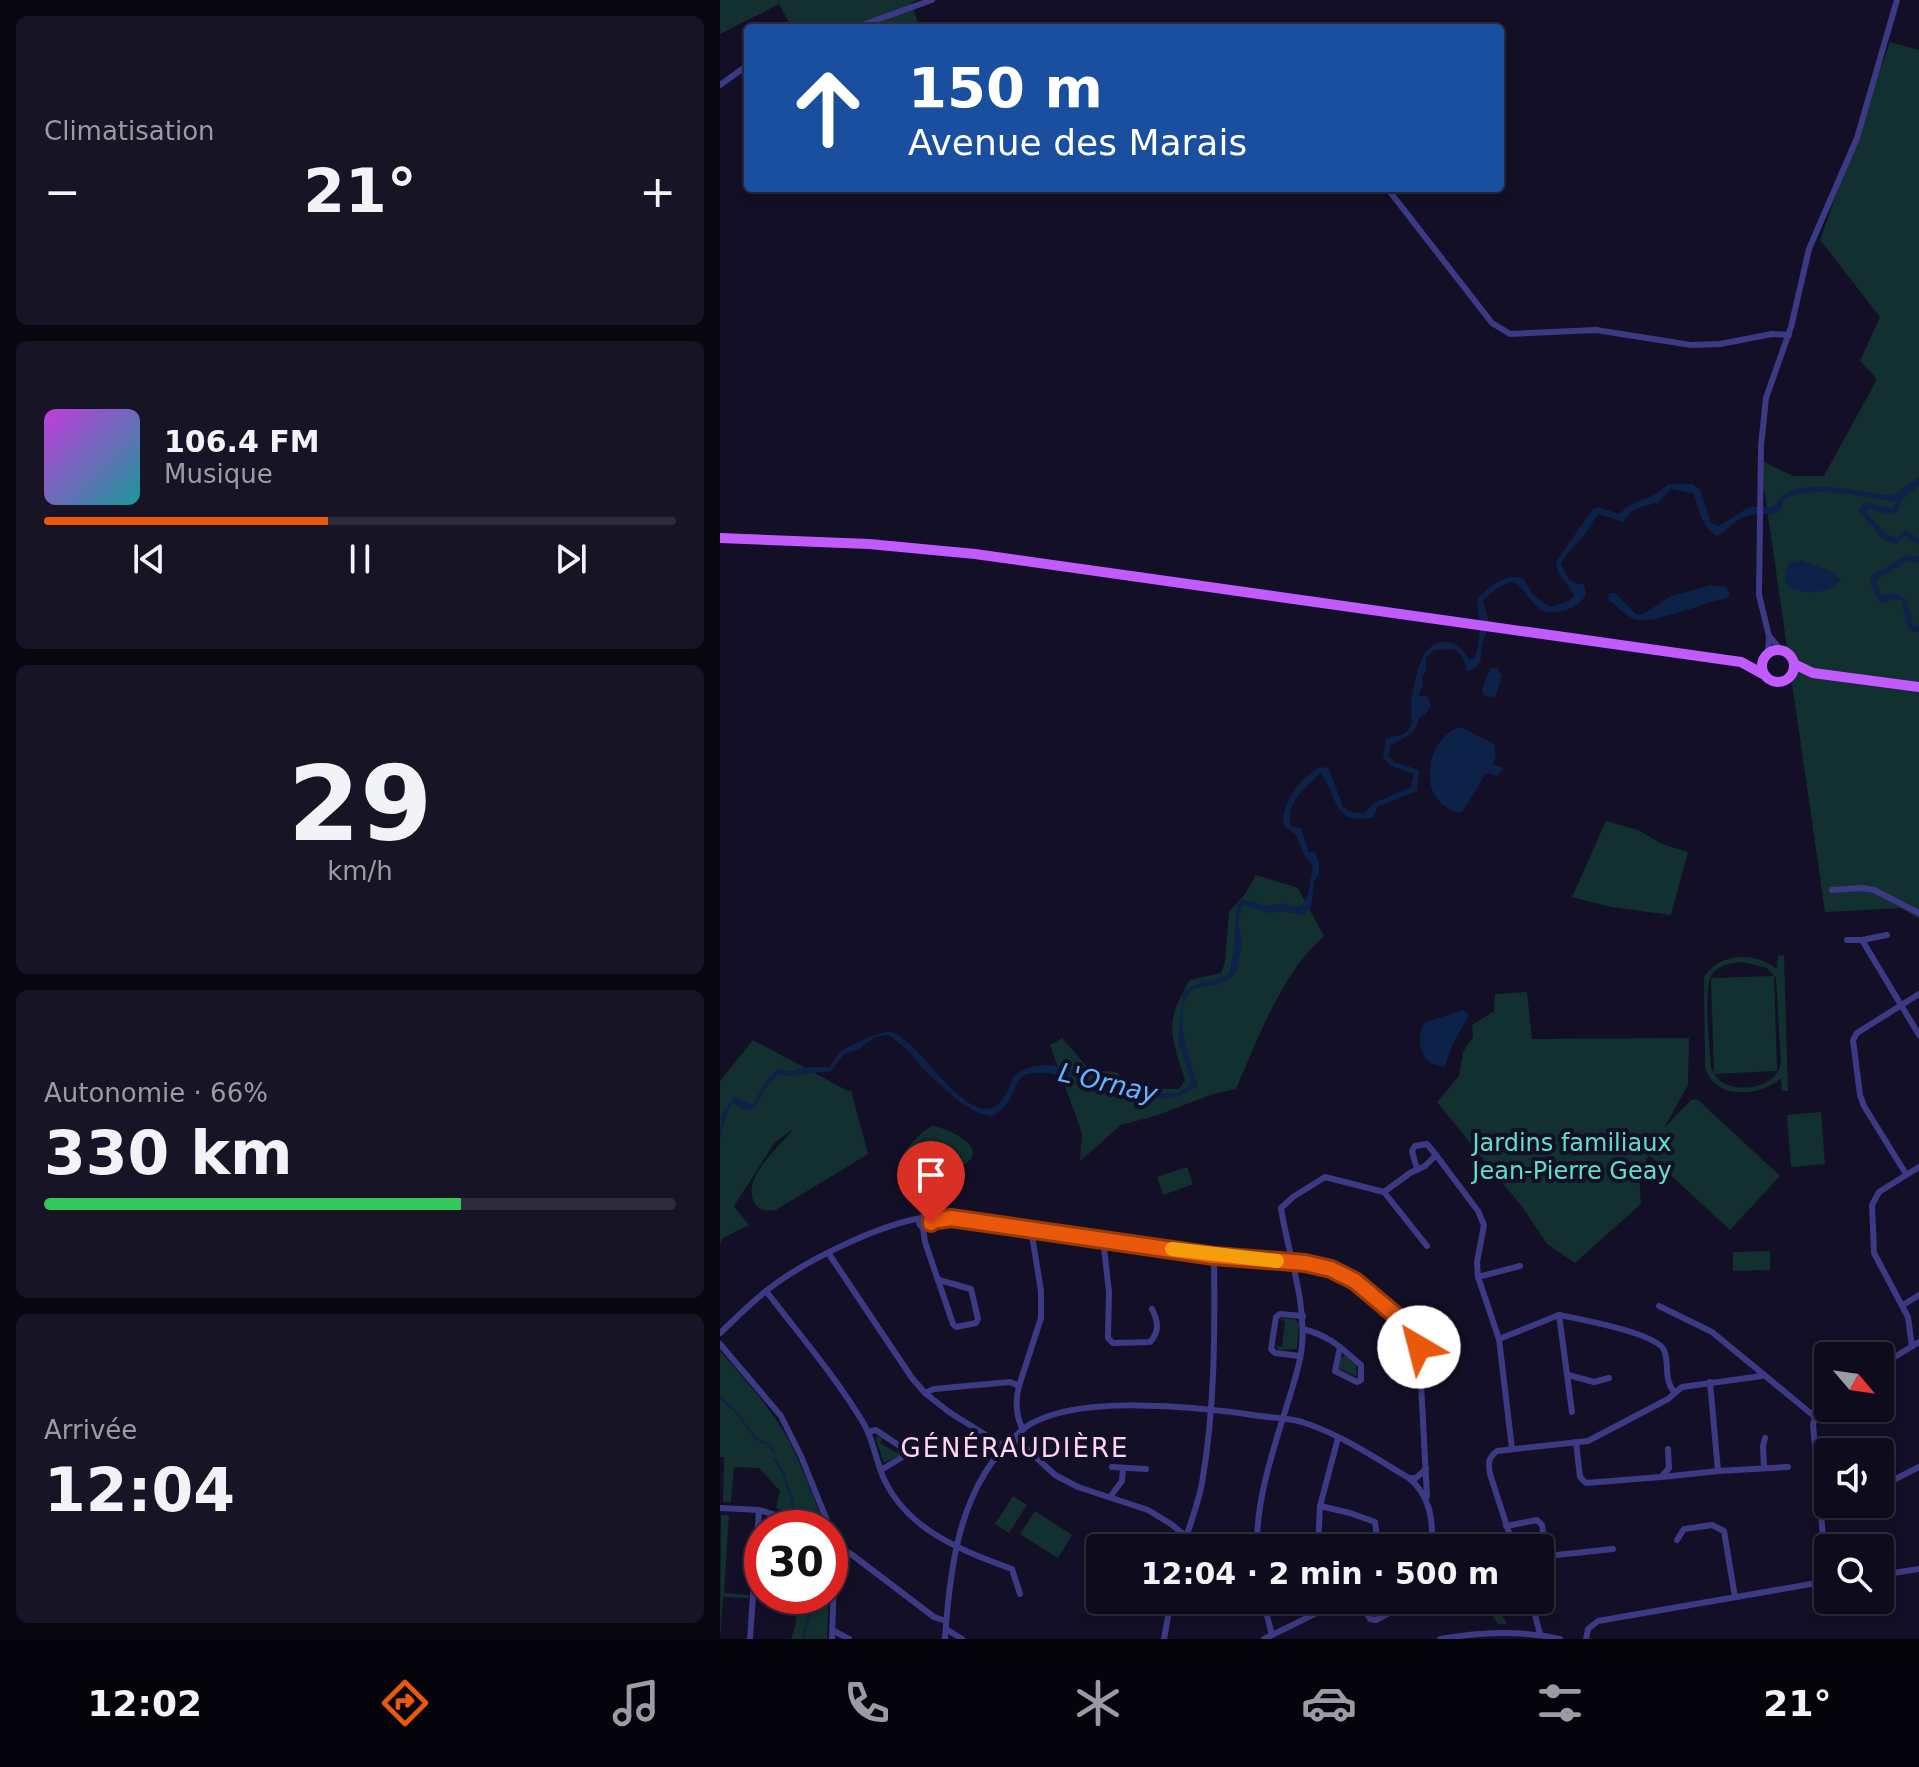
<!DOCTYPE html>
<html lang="fr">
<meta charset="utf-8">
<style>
body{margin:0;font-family:"DejaVu Sans",sans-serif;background:#171425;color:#f1f3f6;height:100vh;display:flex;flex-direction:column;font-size:30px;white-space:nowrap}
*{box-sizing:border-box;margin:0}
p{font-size:26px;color:#9b9ba3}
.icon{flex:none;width:44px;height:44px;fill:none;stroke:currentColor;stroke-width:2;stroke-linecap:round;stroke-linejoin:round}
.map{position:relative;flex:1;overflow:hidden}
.drawer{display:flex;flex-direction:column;gap:16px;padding:16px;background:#08060f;width:720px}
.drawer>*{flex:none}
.hud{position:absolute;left:24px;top:24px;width:760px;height:168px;border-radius:8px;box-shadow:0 4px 12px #0003,0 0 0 2px #2e2b3b;background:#1a4fa0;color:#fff;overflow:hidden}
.needle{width:52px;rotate:119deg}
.buttons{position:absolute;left:1094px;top:1342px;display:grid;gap:16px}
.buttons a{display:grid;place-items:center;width:80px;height:80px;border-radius:8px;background:#0e0b1c;box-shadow:0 4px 12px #0003,0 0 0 2px #2e2b3b;font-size:40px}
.speed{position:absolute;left:24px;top:1510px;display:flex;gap:16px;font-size:40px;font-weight:700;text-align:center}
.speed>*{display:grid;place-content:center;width:104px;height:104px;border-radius:50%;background:#0e0b1c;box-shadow:0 4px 12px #0003,0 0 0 2px #2e2b3b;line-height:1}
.speed .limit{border:12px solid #d22;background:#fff;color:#111}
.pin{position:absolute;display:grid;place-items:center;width:68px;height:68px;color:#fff;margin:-82px -34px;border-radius:50% 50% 50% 0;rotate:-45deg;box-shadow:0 0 8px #0007}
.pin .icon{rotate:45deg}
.me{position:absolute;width:88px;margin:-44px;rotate:323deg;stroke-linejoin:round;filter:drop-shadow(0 0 6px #0008)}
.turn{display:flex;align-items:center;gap:28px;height:168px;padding:0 32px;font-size:36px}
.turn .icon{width:104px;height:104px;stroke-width:2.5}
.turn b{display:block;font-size:56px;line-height:68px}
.big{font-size:60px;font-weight:700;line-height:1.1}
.drawer .tile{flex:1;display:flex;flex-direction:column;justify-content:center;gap:12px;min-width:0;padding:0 28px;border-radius:12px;background:#171425}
.drawer .dial{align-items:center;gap:0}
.dial b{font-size:104px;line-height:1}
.song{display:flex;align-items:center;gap:24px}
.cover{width:96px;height:96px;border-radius:12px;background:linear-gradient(135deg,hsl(290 70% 55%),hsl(180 70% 35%))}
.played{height:8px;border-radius:4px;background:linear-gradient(90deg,#ea580c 45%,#2e2b3b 45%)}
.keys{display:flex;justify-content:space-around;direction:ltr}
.heat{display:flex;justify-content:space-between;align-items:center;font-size:44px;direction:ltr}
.charge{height:12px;border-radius:6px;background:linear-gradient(90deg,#34c759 66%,#2e2b3b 0)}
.trip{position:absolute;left:366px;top:1534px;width:468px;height:80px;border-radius:8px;background:#0e0b1c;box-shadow:0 4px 12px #0003,0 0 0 2px #2e2b3b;font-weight:700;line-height:80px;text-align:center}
.tab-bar{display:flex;height:128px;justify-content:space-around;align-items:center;background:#06040b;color:#9b9ba3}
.tab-bar .icon{width:56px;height:56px}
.tab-bar .current{color:#ea580c}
.tab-bar b{font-size:36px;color:#f1f3f6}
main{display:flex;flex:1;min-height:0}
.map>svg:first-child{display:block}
</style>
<main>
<section class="drawer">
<div class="tile"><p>Climatisation</p>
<div class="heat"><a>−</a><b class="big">21°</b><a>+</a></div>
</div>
<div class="tile">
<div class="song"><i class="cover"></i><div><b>106.4 FM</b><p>Musique</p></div></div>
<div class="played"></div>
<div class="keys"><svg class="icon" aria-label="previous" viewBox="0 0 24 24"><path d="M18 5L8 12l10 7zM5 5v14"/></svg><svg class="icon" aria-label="pause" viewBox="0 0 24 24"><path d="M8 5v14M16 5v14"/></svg><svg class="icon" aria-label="next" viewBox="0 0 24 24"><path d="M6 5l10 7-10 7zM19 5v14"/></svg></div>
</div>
<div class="tile dial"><b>29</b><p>km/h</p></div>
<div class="tile"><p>Autonomie · 66%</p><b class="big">330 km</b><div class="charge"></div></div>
<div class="tile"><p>Arrivée</p><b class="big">12:04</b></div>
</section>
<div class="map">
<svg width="1199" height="1639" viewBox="0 0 1199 1639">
<rect width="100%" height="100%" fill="#130f26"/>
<!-- green -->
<g fill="#12302f" fill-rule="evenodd">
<path d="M0,0H198L191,3L200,28H72L59,4L0,34Z"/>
<path d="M1170,42L1199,50V919L1181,908L1105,912L1040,460L1073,476H1104L1157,379L1140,361L1160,317L1100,240Z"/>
<path d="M886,821L918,830L942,844L968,852L951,915L891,907L852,897Z"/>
<path d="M536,875L578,888L604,936C563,971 537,1040 516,1089L493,1094L435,1116L401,1125L360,1161L362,1133L330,1045L342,1038L370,1070L396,1072L415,1089H459L465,1080C451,1034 443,1024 470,980L501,973L505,962L509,912L525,894Z"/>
<path d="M1064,955L1068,1091H1062L1061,1078C1040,1097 993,1101 985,1066L984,977C1000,952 1035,952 1057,969L1058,956ZM1022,962L1047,968L1056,978L1061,1064C1055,1091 1008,1096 994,1074L1057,1071L1054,976L991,978L994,1073L991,1067C990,1048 982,986 993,973C1000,965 1011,963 1022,962Z"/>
<path d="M807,992L812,1039L969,1038L968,1085L944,1128L971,1100L977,1099L1060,1176L1010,1230L929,1155L919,1173L921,1204L855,1263L827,1244L803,1208L717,1102L739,1076L743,1052L753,1037L752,1025L774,1011L775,994Z"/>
<path d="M33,1040L128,1091L131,1090L148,1154L56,1210C47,1211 39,1212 34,1202C21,1177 61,1146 72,1130L55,1142L14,1206L29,1225L3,1238L0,1244V1081Z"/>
<path d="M1101,1112L1105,1164L1071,1167L1067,1115Z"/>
<path d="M213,1126C226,1128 271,1147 245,1164C234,1171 202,1173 188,1175L178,1164C182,1152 200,1131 213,1126Z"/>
<path d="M467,1167L473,1184L443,1195L437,1177Z"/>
<path d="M1050,1251V1270L1013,1271V1252Z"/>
<path d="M562,1318L575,1319L579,1323L577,1349L559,1350L556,1346L562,1347L565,1321L560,1320Z"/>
<path d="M0,1351C22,1376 45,1401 63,1430C79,1458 90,1488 102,1518L100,1522L56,1508L60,1491L39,1468L14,1467L11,1502H3L4,1457H0Z"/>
<path d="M625,1355L636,1364L637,1377L618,1368L620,1358Z"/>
<path d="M157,1436L163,1438L160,1443L177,1453L180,1449L181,1455L164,1463L156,1440Z"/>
<path d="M293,1496L307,1505L289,1533L275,1524Z"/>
<path d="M315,1511L352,1535L338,1558L300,1534Z"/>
<path d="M1,1515H9L4,1593L29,1595V1598L3,1597L0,1638Z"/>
<path d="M110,1569L107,1636V1639H71L76,1623L77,1596H110Z"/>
<path d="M761,1600H774L787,1624H778Z"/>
</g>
<!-- water -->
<g fill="#0c2248">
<path d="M1199,477V485L1182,499L1177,512L1167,515L1150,509L1145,511L1165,533L1177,538L1186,530L1199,538V545L1185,536L1175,544L1163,539L1138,510L1140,507L1148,502L1172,509L1176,502L1117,492L1113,494L1108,491L1077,494L1063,500L1062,508L1055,514C1042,514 1030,513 1018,520C1010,525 1006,532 997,536C980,526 980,510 973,493L951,489L938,503C921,507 913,506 903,522L879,514C873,519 872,525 867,531C859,544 847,550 841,564C847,577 850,584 864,584L866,595C856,610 842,613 824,612C791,587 805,566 763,600C764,606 767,613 768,619C770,628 766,631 764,639C758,653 767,666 747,671L743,658L736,649L714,650L706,658V672L702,676L703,685L698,697L706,695C715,706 709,712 699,718C696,737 684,736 670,746L668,756L674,762L699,770L697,791L657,807L654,817C612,827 619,797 600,773C585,789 565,802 571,826L581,829L589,852H595L599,863V874L594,882L591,908L583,915L561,911L548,913L523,905L518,921L522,941L517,971C512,976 507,981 501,983C492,987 477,985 471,991C451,1010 470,1064 478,1084C456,1105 433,1099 404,1094L398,1085L387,1080L378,1086L370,1087L355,1076L337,1077L334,1074C280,1066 308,1097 272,1116L258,1113L238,1101L201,1067L192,1054L169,1035L155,1037L139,1049L124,1054L111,1071L69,1076L58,1074L45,1089L33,1110L24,1109L13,1103L8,1110L0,1139L2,1114L14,1097L32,1105L48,1079L58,1069L71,1071L89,1067H109C113,1063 116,1056 120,1052C125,1047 164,1029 171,1032C207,1043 265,1165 293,1077C316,1056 350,1066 373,1081L390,1076L409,1090L419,1093H459L469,1086L471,1081L458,1039L463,993C476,979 494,983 509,973C517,949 513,926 518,902L523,899L547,906L564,903L573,907L582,905L588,895L593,865L585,857L576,835L564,826C560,803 581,777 600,767L608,768L610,772L623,807L634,813H644L654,803L691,787L694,774L671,766L663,758L666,739C672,736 683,736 688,730C694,724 691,714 691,706C693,687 699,645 721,642C736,640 742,649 750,660L755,657C762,634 759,622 757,599C769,586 785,573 803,578L814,596L830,607L849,601L854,595L838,572L836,562L872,510L878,507L899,514C917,497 931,502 948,484H973L980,490L991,523L999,526L1029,507H1053C1057,503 1061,496 1066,493C1090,479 1145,492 1172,496Z"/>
<path d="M1188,555L1199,557V563L1187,561L1156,580L1161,596L1175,593L1186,599L1194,626L1199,625V618V632C1182,633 1187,612 1181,600L1175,599L1165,603L1158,601L1150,581L1154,572C1168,570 1175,558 1188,555Z"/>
<path d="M1080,560L1110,571L1121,581C1107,594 1083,596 1066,585L1065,574L1069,563Z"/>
<path d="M990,585L1006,587L1010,595L1008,598C987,601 930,626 914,619C904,615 897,605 888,600L889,593H895L916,614L922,615L951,596Z"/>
<path d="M770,668H777L782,675L775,698L763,695L762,689Z"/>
<path d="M740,727L774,744L776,756L773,764L783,768L778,776L766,773L743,811L739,813C693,800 707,737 740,727Z"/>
<path d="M743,1010L749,1015L733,1044L724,1067C720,1065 715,1065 711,1063C698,1055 696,1032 706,1022Z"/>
</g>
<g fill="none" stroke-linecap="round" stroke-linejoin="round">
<!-- stream -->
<g stroke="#0c2248" stroke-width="2">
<path d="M0,1397L17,1413L36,1439L50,1445L54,1453"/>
<path d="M55,1459L64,1474L75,1513"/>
<path d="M83,1639L93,1596"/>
</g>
<!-- minor -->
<g stroke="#3d3a85" stroke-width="6">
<path d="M134,28L212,0"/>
<path d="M0,85L28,65"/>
<path d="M667,188L772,323L790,334L876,330L971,345L1000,344L1052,334L1069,335"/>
<path d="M1061,650L1049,636L1039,595L1041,446L1046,398L1071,327L1089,249L1137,138L1177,0"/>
<path d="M1048,653L1049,636"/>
<path d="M1112,890L1142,888L1154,890L1199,913"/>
<path d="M1167,935L1142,940L1199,1035"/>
<path d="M1127,940H1142"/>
<path d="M716,1155L758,1211L764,1225L757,1262L758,1277L779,1339L792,1449"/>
<path d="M1186,1174L1144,1106L1140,1095L1133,1040L1137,1033L1199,994"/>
<path d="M664,1192L707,1246"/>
<circle cx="205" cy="1222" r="6"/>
<path d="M211,1221L231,1218L494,1256L585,1263L611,1269L635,1281L673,1313L689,1329L699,1347L707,1496"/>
<path d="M203,1228L205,1242L233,1324L236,1327L256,1323L258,1319L251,1289L219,1280"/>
<path d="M383,1239L389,1292L388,1338L393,1343L430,1342C440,1331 438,1321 432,1309"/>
<path d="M109,1254L192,1378L205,1393"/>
<path d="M758,1277L800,1266"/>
<path d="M46,1291C79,1334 116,1377 144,1424C154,1441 156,1463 165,1481C189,1531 243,1551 292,1569L300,1594"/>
<path d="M1183,1305L1199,1295"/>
<path d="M939,1306L992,1332L1094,1416"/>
<path d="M839,1315C859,1319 936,1333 944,1350C950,1365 943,1378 954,1392"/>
<path d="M839,1315L852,1412"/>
<path d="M583,1329C610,1336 620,1347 641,1365V1380L637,1382L615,1371L620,1347"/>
<path d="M0,1333C15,1319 30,1304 46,1291C82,1262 156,1226 201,1218"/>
<path d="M779,1339L839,1315"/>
<path d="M0,1344L61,1416L81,1456L110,1528"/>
<path d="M1192,1346L1188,1317L1154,1253L1152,1205L1159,1192L1199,1167"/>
<path d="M580,1356L555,1353L551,1349L556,1317L560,1314L583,1316"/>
<path d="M1160,1366L1199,1342"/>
<path d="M848,1375L874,1382L889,1378"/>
<path d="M299,1386L321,1318V1291L311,1229"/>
<path d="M148,1432L156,1430L187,1451L186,1455L161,1470"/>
<path d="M295,1438L335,1475L358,1487L428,1510L451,1524L480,1548"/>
<path d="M856,1442L860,1477L866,1483L941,1477L949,1468L948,1449"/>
<path d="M285,1447L229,1412L205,1393L214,1389L290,1382L299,1386C295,1401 296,1416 303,1430"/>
<path d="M392,1467L426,1469"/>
<path d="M1044,1467L1043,1446L1045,1438"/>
<path d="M706,1469L696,1478H689C710,1496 714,1520 711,1547"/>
<path d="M998,1471L1068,1467"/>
<path d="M942,1477L998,1471L990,1382"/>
<path d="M1160,1487L1199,1467"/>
<path d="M390,1497L402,1481L403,1469"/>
<path d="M600,1506L630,1513L655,1522L658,1545"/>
<path d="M0,1508L39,1510L99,1528"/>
<path d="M1102,1516L1125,1504"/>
<path d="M786,1526L817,1520L822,1525L827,1556L820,1558"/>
<path d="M110,1529L115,1545L112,1639"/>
<path d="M957,1540L964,1529L992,1525L1004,1531L1015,1597"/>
<path d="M115,1545L131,1554L214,1617L226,1621"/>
<path d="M463,1548C469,1526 478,1505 482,1483C495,1408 495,1331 494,1256"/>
<path d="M537,1548C536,1499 553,1451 567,1405C573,1386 580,1366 582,1346C586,1298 568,1254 561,1208L573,1197L605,1177L664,1192L690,1173L705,1166L716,1155L707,1144L695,1146L692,1151L697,1169"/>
<path d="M598,1548L600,1506L618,1438"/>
<path d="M794,1548L770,1474C768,1463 768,1458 777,1451L868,1441L948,1399L962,1387L1042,1376"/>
<path d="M827,1556L893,1549"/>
<path d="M1160,1575L1199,1569"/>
<path d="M1107,1581L1093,1425L1097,1409L1108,1398"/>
<path d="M543,1600L552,1635"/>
<path d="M640,1600L650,1619L656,1620L693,1600"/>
<path d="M811,1600L820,1634"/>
<path d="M226,1629L242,1639"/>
<path d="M114,1631L129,1639"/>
<path d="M30,1639L39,1510"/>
<path d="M225,1639C230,1563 240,1481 302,1430C349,1392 483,1407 540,1416C554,1418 568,1418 582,1422C620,1434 655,1458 689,1478"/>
<path d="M444,1639L451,1600"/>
<path d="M544,1639L623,1600"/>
<path d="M720,1639C759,1632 801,1630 840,1639"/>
<path d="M866,1639L868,1629L878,1621L1108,1581"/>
</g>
<!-- primary -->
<g stroke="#c25bff" stroke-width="10">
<path d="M0,538L149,544L255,554L1021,662L1043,674"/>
<circle cx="1058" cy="666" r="16"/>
<path d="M1074,664L1093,673L1199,687"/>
</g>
</g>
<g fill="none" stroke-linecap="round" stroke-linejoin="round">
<!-- route casing -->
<g stroke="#983908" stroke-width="20">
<path id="route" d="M211,1223V1221L231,1218L494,1256L585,1263L611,1269L635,1281L673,1313L689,1329L699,1347"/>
</g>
<!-- route -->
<use href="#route" stroke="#ea580c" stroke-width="14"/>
<!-- slow -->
<path stroke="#f59e0b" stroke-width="14" d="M452,1249L557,1261"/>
</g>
<g text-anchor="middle" stroke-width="8" stroke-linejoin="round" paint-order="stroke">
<!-- park labels -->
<g font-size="24" fill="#5fe0c0" stroke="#130f26">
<text x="852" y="1151">Jardins familiaux<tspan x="852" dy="28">Jean-Pierre Geay</tspan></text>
</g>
<!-- water labels -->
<g font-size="26" font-style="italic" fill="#62b6ff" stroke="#130f26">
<text transform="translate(388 1083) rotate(13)" y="9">L'Ornay</text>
</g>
<!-- neighbourhood labels -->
<g font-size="26" letter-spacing="2" fill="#ffd6f0" stroke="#130f26">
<text x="295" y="1457">GÉNÉRAUDIÈRE</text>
</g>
</g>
</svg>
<div class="buttons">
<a><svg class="needle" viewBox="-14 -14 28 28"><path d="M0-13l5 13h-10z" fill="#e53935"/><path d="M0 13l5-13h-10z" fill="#9b9ba3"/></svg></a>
<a><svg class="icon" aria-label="sound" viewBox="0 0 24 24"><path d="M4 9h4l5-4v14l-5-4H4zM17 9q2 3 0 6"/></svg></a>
<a><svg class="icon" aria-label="search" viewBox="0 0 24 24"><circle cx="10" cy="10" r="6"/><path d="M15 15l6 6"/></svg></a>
</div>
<div class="speed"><div class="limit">30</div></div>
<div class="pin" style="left:211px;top:1223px;background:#d93025"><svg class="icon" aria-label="arrive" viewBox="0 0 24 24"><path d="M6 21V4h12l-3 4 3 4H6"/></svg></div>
<svg class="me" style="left:699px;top:1347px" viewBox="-20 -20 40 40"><circle r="19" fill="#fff"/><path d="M0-13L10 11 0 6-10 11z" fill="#ea580c"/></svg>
<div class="trip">12:04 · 2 min · 500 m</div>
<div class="hud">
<div class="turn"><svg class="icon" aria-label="ahead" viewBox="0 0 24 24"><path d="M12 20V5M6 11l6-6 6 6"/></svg><div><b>150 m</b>Avenue des Marais</div></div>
</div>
</div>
</main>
<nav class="tab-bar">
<b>12:02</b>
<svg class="icon current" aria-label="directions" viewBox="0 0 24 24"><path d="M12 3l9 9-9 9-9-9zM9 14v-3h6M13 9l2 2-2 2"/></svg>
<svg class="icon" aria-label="music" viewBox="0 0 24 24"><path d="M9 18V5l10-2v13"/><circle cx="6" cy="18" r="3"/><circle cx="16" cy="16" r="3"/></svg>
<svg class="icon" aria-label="phone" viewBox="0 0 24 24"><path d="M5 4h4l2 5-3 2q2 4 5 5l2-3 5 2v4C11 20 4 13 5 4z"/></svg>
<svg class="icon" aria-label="climate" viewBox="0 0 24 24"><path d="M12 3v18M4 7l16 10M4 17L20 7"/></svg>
<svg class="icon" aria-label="car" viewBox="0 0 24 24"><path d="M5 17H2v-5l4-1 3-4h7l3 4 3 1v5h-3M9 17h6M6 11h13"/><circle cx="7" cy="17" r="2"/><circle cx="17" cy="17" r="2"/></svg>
<svg class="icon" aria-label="filters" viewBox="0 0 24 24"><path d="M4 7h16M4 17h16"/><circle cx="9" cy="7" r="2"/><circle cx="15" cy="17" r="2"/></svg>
<b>21°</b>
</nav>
